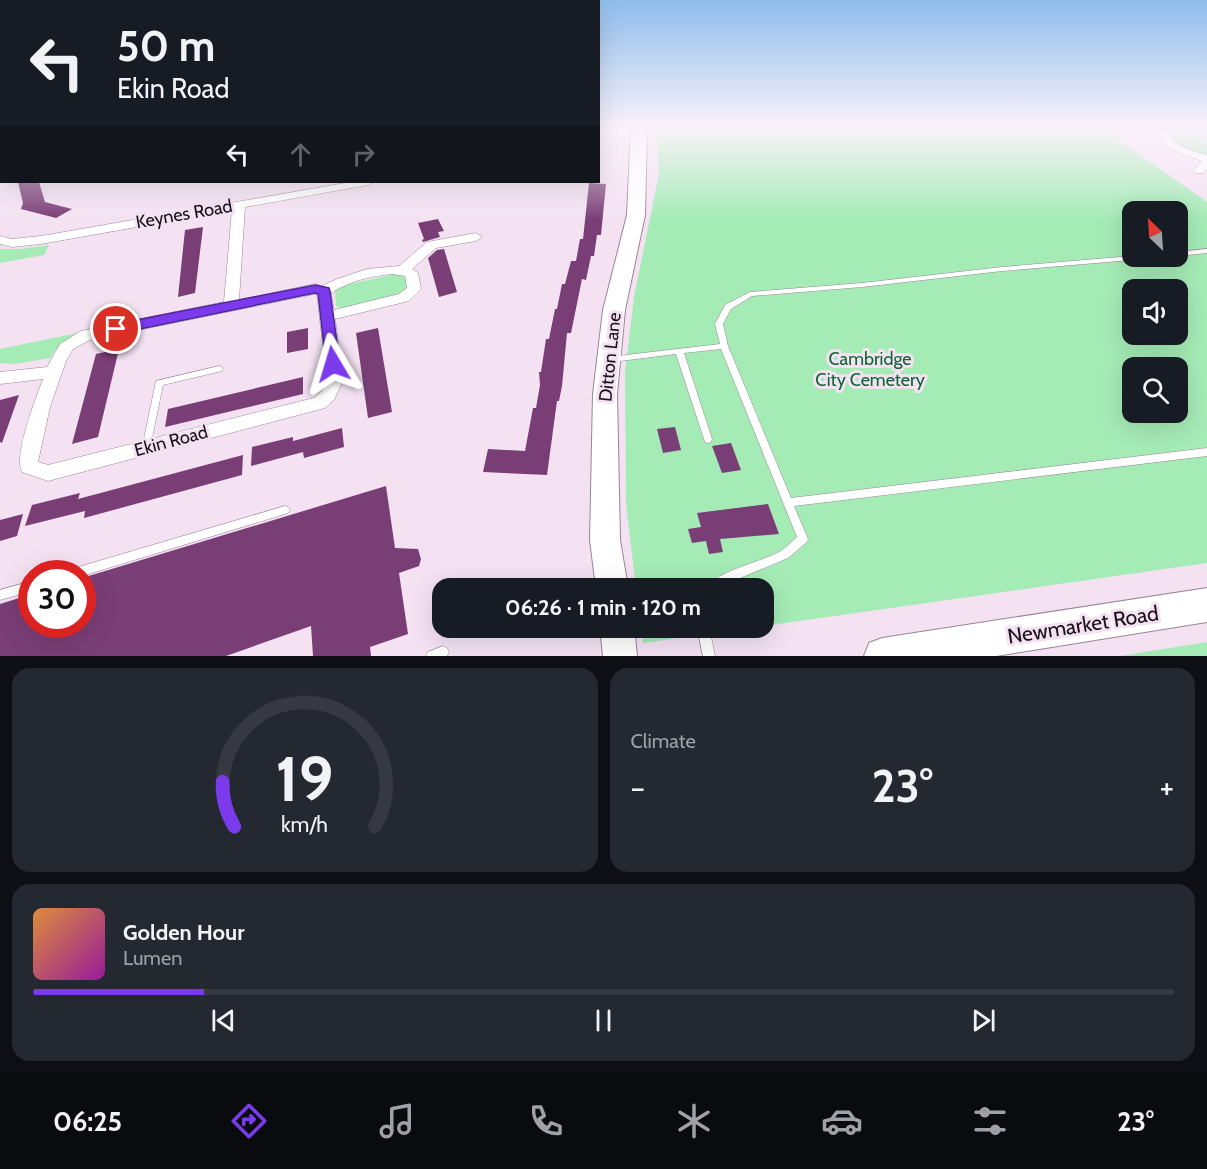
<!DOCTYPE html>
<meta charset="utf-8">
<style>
body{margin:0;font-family:Cabin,sans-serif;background:#242831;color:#f1f3f6;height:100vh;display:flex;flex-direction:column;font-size:22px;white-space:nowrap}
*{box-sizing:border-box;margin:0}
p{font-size:20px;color:#9ea1a6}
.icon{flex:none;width:33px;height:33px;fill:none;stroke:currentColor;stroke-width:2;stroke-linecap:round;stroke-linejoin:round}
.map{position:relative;height:656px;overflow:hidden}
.details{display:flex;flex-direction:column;gap:12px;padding:12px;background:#0d0f14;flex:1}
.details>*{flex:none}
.top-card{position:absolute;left:0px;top:0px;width:600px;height:183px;box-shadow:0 6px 24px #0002;background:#171b24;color:#f1f3f6;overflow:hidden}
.needle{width:39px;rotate:335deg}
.controls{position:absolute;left:1122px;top:201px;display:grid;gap:12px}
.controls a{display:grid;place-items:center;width:66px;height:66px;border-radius:12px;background:#171b24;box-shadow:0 6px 24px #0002;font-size:30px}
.speed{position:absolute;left:18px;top:560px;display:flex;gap:12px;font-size:30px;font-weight:700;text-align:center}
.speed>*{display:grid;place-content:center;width:78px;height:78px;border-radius:50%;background:#171b24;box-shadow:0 6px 24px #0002;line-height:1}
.speed .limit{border:9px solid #d22;background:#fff;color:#111}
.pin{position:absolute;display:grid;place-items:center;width:51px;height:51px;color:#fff;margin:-26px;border:3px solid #fff;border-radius:50%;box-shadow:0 2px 6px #0007}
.me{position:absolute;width:66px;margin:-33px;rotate:353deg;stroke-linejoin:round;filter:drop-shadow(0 0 4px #0008)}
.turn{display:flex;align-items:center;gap:21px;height:126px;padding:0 18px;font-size:27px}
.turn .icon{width:78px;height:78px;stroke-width:2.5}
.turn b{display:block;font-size:42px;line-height:51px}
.lanes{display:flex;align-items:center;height:57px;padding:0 18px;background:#0003;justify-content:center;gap:30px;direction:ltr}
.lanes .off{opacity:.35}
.big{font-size:45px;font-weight:700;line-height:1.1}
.details .widget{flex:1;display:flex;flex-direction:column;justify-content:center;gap:9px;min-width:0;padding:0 21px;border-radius:18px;background:#242831}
.details .dial{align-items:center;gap:0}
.dial svg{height:156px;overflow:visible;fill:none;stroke:#363941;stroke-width:7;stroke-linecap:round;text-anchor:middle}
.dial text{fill:#f1f3f6;stroke:none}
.song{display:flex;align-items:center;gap:18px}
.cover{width:72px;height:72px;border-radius:9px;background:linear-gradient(135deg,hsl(30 70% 55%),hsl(300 70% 35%))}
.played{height:6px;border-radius:3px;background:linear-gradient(90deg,#7c3aed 15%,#363941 15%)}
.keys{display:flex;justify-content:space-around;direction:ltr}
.heat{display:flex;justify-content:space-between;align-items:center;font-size:33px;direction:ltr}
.details .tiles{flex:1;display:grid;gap:12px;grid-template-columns:1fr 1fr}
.widget:last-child{grid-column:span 2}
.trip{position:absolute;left:432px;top:578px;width:342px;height:60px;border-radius:18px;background:#171b24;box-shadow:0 6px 24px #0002;font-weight:700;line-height:60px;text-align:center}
.dock{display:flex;height:96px;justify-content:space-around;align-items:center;background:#090b0e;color:#9ea1a6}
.dock .icon{width:42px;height:42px}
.dock .current{color:#7c3aed}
.dock b{font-size:27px;color:#f1f3f6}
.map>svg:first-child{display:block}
</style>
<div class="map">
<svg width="1207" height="656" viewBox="0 0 1207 656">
<rect width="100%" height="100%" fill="#f4e2f3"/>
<!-- green -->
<g fill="#a5ebb6" fill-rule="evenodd">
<path d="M656,128H1110L1123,143L1207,202V563L764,626V588H636L626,503L625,372L634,297L659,174ZM1132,212H1178V256H1132ZM1132,290H1178V334H1132ZM1132,368H1178V412H1132Z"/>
<path d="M1167,129L1192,136L1207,137V157C1191,151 1171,146 1167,129Z"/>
<path d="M49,245L44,255L0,263V249H21Z"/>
<path d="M395,274L405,277L409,290L405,295L345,310L336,306L335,290L341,286Z"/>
<path d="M82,332L54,351L51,358L15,364L0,363V349Z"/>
<path d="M641,627H758L643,643Z"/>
<path d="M1207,642V656H1120Z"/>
</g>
<!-- building -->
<g fill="#7a3e77">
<path d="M18,182H39L45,202L72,209L56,218L21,209L23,203Z"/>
<path d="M589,183L606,184L601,235H597L594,256H591L586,280L582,279L571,333H567L562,386L559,401H557L547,475L483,472L488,449L525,451L533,408H536L540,385L539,372H541L546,339H549L555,309H557L562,284H565L571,261H576L580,239H583Z"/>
<path d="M438,219L444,231L438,232L440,237L423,242L422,240L424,239L418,223Z"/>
<path d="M203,227L195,293L178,297L185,230Z"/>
<path d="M444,249L457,292L439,297L428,258L437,250Z"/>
<path d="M308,328V349L287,353V332Z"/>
<path d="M378,328L392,412L368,418L356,333Z"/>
<path d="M119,349L98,437L72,444L96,354Z"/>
<path d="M303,377V394L165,427L168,409Z"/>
<path d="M19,395L2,443L0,442V400Z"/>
<path d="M675,427L681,450L663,453L657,429Z"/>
<path d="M342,428L344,447L304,458L303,452L251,466L252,447L293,437V441Z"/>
<path d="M731,443L741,470L722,473L712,446Z"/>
<path d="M243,455L242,475L84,518L85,511L25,526L32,505L80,493L78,499Z"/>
<path d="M386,486L395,548L418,549L421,559L419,566L399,573L408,634L370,647L371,656H313L311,626L226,656H0V604L32,594V624H82V578Z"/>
<path d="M768,504L779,534L720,539L723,552L709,554L706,541L692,543L688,529L701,527L697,513Z"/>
<path d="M23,514L17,536L0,541V520Z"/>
</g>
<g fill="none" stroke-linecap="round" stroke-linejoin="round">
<!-- lane casing -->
<g stroke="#968695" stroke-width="1">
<g id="lane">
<path d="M1207,249V253L1178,256V252Z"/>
<path d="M1132,256H1158L1155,258L1002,271L862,287L752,296L731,309L723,324L728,346L791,498L1207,448V456L794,506L808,539L807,542L788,558L726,584L720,588H707C716,571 761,562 779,552C785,549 791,542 797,537L721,349L684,353L712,439L711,442L708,443L705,442L704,439L676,354L612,362L609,361L608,359L609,357L720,344L715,324L725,305L750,292L862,283L1002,267Z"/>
<path d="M219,366L222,367L223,369L222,371L163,385L150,448L149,451L146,452L143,451L142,448L156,381Z"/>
<path d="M285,506L288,507L290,510L288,513L285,514L82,576V573H70L71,569L75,568Z"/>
<path d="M32,581V591L0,600V590Z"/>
<path d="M697,627H709L715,656H703Z"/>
<path d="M443,646L447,648L449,652L447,656H426L428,652Z"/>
</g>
</g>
<!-- street casing -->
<g stroke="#968695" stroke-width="1">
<g id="street">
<path d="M1156,128H1166C1170,146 1191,150 1207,155V169L1203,173H1195L1193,171L1202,161C1184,154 1160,150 1156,128Z"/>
<path d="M0,147H2L0,154Z"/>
<path d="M351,182H374L368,185L245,207L239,300L315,284L322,286L337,279L367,269L399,266L427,242L476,233L482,237L476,241L436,248L412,269L418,273L421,289L409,301L335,319L343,380L334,400L325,408L48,481L22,472C13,456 36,398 43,379L0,384V372L47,367L60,344L81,331L224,302L232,210L41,244L12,247L0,244V236L12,239L41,236ZM392,274L405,276L407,288L399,294L334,310L331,293C350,281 371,276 392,274ZM315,294H317L327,380L322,391L314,398L48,465L38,462L50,407L66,361L73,349L90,340Z"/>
</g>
</g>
<!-- secondary casing -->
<g stroke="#968695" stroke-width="2">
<g id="secondary">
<path d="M631,128H647L645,215L625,310L617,394L620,540L628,588H596L590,540L593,394L603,310L627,215Z"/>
<path d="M600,627H634L637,656H603Z"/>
</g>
</g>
<!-- primary casing -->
<g stroke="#968695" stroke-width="2">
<path id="primary" d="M1207,588V622L996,656H864L869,643L882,638Z"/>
</g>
<!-- lane -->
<use href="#lane" fill="#fff" fill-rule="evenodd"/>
<!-- street -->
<use href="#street" fill="#fff" fill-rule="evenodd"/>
<!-- secondary -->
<use href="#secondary" fill="#fff" fill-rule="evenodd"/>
<!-- primary -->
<use href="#primary" fill="#fff" fill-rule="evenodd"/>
</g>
<!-- sky -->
<linearGradient id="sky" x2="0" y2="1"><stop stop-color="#8ebdec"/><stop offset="0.58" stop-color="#faf2fa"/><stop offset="1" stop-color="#faf2fa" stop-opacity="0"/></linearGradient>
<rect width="1207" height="220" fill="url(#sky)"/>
<!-- route -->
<path fill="#7c3aed" stroke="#51269a" stroke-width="1.5" d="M315,285L329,288L330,291L340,364L333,369L326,364L318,294L315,293L116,334L109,329L116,324Z"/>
<g text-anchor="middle" stroke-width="6" stroke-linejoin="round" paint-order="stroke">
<!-- street labels -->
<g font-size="18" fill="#181218" stroke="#f4e2f3">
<text transform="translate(184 214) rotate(-10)" y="6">Keynes Road</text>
<text transform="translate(610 357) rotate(-84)" y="6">Ditton Lane</text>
<text transform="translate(171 441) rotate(-15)" y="6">Ekin Road</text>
</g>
<!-- park labels -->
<g font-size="18" fill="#0a6633" stroke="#f4e2f3">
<text x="870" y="365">Cambridge<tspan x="870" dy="21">City Cemetery</tspan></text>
</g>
<!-- near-street labels -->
<g font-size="21" fill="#181218" stroke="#f4e2f3">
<text transform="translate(1083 625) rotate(-9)" y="7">Newmarket Road</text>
</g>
</g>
</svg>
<div class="controls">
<a><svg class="needle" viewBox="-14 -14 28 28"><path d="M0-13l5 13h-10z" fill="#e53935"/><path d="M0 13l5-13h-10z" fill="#9ea1a6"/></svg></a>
<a><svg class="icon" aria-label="sound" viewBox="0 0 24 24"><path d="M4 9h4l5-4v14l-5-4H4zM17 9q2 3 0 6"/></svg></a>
<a><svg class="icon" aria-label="search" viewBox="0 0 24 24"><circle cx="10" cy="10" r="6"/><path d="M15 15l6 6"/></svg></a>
</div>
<div class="speed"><div class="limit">30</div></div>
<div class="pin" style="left:116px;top:329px;background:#d93025"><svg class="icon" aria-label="arrive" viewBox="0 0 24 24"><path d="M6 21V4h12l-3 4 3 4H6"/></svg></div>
<svg class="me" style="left:333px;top:364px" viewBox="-20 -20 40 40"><path d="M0-17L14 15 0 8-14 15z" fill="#7c3aed" stroke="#fff" stroke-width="4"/></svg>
<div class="trip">06:26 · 1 min · 120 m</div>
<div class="top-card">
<div class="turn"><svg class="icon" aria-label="left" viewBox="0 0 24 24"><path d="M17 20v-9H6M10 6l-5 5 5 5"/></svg><div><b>50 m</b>Ekin Road</div></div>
<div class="lanes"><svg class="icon" aria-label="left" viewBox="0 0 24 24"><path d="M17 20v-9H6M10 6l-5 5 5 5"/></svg><svg class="icon off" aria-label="ahead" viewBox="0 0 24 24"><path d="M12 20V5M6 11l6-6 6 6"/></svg><svg class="icon off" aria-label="right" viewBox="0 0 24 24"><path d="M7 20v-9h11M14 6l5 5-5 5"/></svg></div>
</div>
</div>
<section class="details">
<div class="tiles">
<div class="widget dial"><svg viewBox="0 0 100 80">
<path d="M14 69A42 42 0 1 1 86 69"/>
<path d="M14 69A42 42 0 0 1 8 46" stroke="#7c3aed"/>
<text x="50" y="56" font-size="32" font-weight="700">19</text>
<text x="50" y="72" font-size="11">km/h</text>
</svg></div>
<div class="widget"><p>Climate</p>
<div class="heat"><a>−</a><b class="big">23°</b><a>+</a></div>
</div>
<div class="widget">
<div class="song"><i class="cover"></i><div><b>Golden Hour</b><p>Lumen</p></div></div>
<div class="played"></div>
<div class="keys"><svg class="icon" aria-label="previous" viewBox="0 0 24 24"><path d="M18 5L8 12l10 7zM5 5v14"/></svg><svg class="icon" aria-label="pause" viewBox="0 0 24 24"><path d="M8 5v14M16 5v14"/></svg><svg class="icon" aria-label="next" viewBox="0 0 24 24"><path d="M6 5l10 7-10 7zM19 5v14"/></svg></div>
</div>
</div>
</section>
<nav class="dock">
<b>06:25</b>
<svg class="icon current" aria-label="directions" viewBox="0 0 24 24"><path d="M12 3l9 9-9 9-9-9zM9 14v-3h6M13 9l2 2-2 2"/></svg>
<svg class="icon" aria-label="music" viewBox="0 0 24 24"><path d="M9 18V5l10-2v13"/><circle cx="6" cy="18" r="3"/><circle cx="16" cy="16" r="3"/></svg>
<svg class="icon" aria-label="phone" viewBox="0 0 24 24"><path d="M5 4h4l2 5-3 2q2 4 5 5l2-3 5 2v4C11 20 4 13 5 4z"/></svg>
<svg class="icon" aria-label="climate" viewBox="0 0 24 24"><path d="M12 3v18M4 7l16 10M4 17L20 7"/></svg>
<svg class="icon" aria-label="car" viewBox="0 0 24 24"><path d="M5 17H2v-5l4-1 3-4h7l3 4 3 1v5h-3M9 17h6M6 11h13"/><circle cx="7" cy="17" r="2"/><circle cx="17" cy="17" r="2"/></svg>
<svg class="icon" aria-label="filters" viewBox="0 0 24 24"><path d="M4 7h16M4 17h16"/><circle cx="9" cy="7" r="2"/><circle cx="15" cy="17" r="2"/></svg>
<b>23°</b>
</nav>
